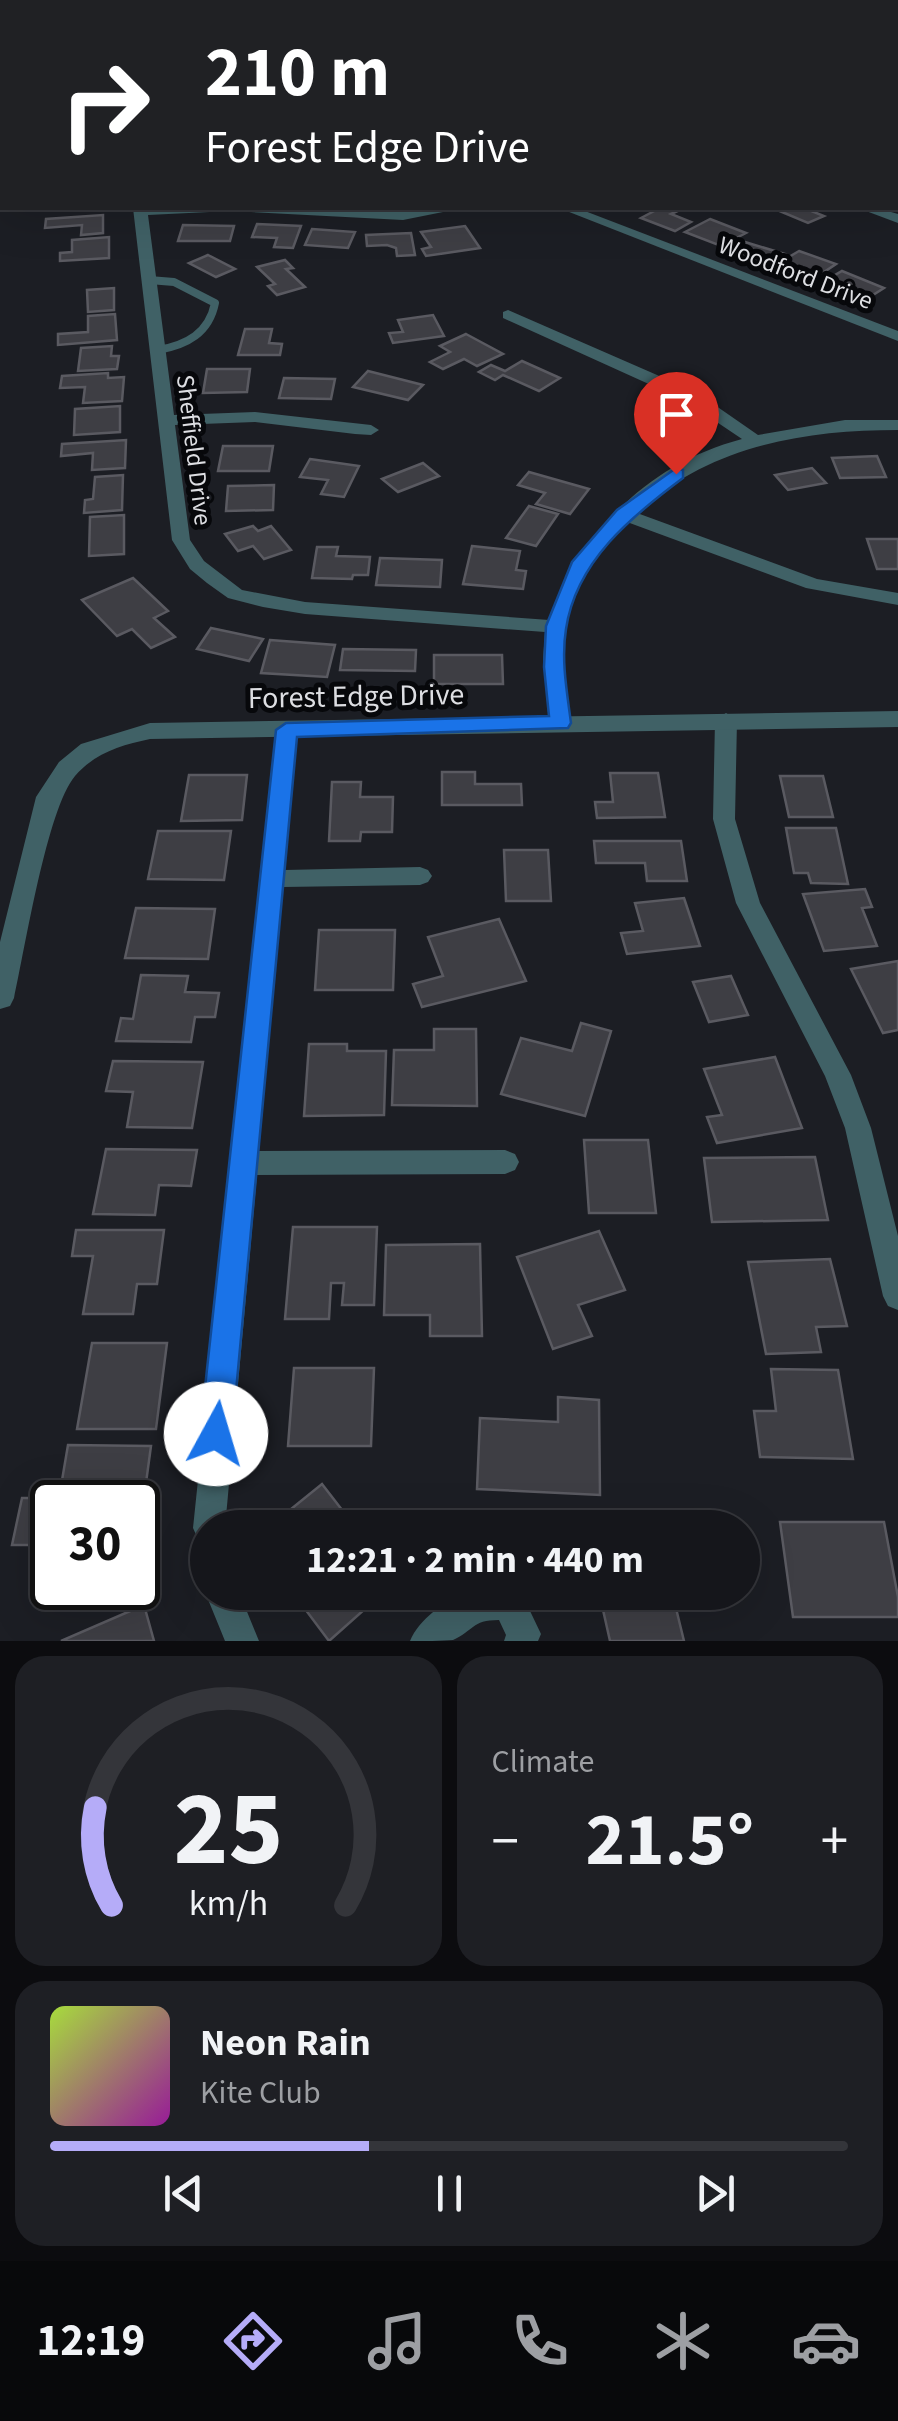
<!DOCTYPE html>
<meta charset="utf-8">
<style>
body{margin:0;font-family:"Source Sans 3",sans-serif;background:#1e1f24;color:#f1f3f6;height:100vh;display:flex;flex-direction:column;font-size:38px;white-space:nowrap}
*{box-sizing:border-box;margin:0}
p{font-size:32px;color:#9d9fa3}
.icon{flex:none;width:55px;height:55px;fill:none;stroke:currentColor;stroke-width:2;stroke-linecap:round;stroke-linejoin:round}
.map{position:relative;height:1641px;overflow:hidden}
.sheet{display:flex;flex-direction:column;gap:15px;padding:15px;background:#0c0c0f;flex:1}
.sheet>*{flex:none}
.hud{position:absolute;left:0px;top:0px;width:900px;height:210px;box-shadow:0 10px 40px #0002,0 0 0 2px #34353a;background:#202124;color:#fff;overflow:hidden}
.speed{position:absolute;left:30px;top:1480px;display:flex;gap:20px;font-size:50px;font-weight:700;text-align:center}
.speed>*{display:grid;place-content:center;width:130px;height:130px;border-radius:50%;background:#15161b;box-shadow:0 10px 40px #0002,0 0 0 2px #34353a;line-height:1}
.speed .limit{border:5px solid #111;border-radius:15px;background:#fff;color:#111}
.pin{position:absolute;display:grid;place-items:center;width:85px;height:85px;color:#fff;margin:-102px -42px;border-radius:50% 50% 50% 0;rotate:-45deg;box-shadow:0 0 10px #0007}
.pin .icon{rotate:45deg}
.me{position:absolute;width:110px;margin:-55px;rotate:6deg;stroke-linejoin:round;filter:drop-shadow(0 0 8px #0008)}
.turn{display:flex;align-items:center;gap:35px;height:210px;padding:0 40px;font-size:45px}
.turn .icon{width:130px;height:130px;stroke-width:2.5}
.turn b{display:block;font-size:70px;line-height:85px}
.big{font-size:75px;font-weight:700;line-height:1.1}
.sheet .tile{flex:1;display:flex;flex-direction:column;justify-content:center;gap:15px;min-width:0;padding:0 35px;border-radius:30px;background:#1e1f24}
.sheet .dial{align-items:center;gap:0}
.dial svg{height:260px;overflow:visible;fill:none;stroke:#34353a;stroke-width:7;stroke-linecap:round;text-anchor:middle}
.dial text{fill:#f1f3f6;stroke:none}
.song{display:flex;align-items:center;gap:30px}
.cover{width:120px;height:120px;border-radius:15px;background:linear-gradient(135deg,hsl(80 70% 55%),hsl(300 70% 35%))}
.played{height:10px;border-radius:5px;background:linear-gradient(90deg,#b5acf8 40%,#34353a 40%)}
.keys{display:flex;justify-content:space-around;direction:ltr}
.heat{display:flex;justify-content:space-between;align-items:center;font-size:55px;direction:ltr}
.sheet .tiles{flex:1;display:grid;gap:15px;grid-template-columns:1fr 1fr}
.tile:last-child{grid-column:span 2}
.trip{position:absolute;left:190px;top:1510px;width:570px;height:100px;border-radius:50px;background:#15161b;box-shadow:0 10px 40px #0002,0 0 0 2px #34353a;font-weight:700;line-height:100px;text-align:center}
.menu{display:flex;height:160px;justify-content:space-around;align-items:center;background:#08090b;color:#9d9fa3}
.menu .icon{width:70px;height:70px}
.menu .selected{color:#b5acf8}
.menu b{font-size:45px;color:#f1f3f6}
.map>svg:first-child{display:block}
</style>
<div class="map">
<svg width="898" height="1641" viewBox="0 0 898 1641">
<rect width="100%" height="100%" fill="#1c1e24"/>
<!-- building -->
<g fill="#3e3e44" stroke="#5a5a61" stroke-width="2.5">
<path d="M660,208H684L671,214L691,222L675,231L641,218Z"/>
<path d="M793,208H804L824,216L808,223L782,212Z"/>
<path d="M103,215V233L81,235L82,225L45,228L46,219Z"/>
<path d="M710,219L746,233L721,246L685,232Z"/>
<path d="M257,224L301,226L293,248L274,247L277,238L252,237Z"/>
<path d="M183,225L234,226L230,241H178Z"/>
<path d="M465,226L480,248L426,256L422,249L431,247L421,232Z"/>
<path d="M312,229L355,232L348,248L305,245Z"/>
<path d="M411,233L415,255L397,256L396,248L387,245L367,246L366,235Z"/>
<path d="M109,237V258L60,261V253L72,252V240Z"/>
<path d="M745,242L785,254L772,264L732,251Z"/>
<path d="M799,251L836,264L815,278L777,264Z"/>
<path d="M208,255L235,269L216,277L189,263Z"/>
<path d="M285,260L293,268L286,269L305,287L277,295L268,286L275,284L257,267Z"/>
<path d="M842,271L884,288L865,300L823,282Z"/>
<path d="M114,288V310L88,312L87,290Z"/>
<path d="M115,314L117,340L58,345V334L88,332V316Z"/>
<path d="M433,315L444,336L393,343L389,333L403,332L398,320Z"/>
<path d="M245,329H272L269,343L282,344L280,355H238Z"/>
<path d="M466,334L503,354L477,366L464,359L443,369L430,362L450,352L440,346Z"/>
<path d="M112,346L111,356H119L117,369L78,371L81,348Z"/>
<path d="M522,361L560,378L539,391L503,375L495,380L479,372L491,365L505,371Z"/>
<path d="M207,369H250L247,392L203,393Z"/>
<path d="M368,371L423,385L408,400L353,387Z"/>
<path d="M108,373V378L124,377L122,401L83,403L85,387L60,388L62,376Z"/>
<path d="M284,378L335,379L331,399L279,398Z"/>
<path d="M120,406V432L74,435L75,409Z"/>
<path d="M126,440L125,468L92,470L93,453L61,456L62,444Z"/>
<path d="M223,446H273L269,471H218Z"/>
<path d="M877,456L886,477L840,478L832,458Z"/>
<path d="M310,459L359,466L344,497L321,494L328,480L300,477Z"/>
<path d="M423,463L439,476L398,492L382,479Z"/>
<path d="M812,468L826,483L788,490L775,475Z"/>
<path d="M529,472L589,489L570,514L536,504L545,493L518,485Z"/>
<path d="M123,475L122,510L84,513L85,500L93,499L95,477Z"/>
<path d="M274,485L273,510L226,511L228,486Z"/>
<path d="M529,506L558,514L536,546L506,538Z"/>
<path d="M124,515V554L89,556L90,517Z"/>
<path d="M253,526L258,531L271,526L291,550L264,559L253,546L238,551L225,534Z"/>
<path d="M867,539H898V569H877Z"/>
<path d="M472,546L520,551L516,570L526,571L523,589L463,584Z"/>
<path d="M317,547H338L336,556L370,557L368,575H353L352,579L312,578Z"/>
<path d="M380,558L442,560L440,587L376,585Z"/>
<path d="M133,578L168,611L154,618L175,637L151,648L132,629L117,636L82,600Z"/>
<path d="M211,628L263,639L249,661L197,649Z"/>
<path d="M270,640L335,645L327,677L261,673Z"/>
<path d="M343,649L416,650L415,671L340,670Z"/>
<path d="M434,655H502L503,684H434Z"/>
<path d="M442,772H475V784H521L522,805H442Z"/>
<path d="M610,773H658L665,817L597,818L595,802H613Z"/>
<path d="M189,775H247L242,820L181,821Z"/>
<path d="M780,776H823L833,817H789Z"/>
<path d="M332,782H361L360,797H393L392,832H361L360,841H329Z"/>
<path d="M786,828H836L848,884L811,883L808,873H794Z"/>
<path d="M158,831H231L224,880L148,879Z"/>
<path d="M594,841H681L687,881H647L645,863H596Z"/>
<path d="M504,850H548L551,901H506Z"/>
<path d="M865,889L872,907L862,908L877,946L824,951L803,894Z"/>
<path d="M684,898L700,946L627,954L621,933L643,931L635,903Z"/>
<path d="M136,908L215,909L208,959L125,958Z"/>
<path d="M499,919L526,981L422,1007L413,984L443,976L428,937Z"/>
<path d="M319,930H395L393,990H315Z"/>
<path d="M898,961V1030L883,1033L851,969Z"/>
<path d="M141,975L188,976L185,992L219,993L215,1017H195L191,1042L116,1041L121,1018L133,1019Z"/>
<path d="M731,976L748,1015L709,1022L693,982Z"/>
<path d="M581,1023L611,1031L585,1116L501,1094L521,1038L572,1051Z"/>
<path d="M434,1029H476L477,1106L392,1105L394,1050H434Z"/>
<path d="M309,1044H347V1051H386L384,1115L304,1116Z"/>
<path d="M775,1057L802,1128L717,1143L707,1117L722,1115L704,1069Z"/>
<path d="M113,1061L203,1062L192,1128L127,1127L133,1092L106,1091Z"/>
<path d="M584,1140H648L656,1213H589Z"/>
<path d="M106,1149L197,1150L191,1186L159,1185L155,1215L93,1214Z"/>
<path d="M815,1157L828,1220L712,1222L704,1158Z"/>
<path d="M293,1227H377L374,1305H342L344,1283H331L329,1319H285Z"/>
<path d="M76,1230H164L157,1284H137L133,1314H83L93,1256H72Z"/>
<path d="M599,1231L625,1290L578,1305L592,1336L553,1349L517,1257Z"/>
<path d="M480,1244L482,1336H430V1315H384L386,1245Z"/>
<path d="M830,1259L847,1326L816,1327L821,1352L766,1354L748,1262Z"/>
<path d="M92,1343H167L156,1429H77Z"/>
<path d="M294,1368H374L371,1446H288Z"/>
<path d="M771,1369L838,1370L853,1459L760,1457L754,1411H776Z"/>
<path d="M558,1397L599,1400L600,1495L477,1489L480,1418L558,1422Z"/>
<path d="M68,1445L151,1446L138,1542V1502H52V1545H12L22,1498H59Z"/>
<path d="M322,1484L356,1528H279L275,1522Z"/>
<path d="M780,1522H884L898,1597V1617H793Z"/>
<path d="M316,1592H384L329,1641L302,1605Z"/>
<path d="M599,1592H672L684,1641H610Z"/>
<path d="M144,1605L154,1641H61Z"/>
</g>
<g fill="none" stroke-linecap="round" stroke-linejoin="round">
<!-- service -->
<path stroke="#406166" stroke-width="8" d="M149,280L174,282L215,303C209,333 187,345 158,350"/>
<!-- minor -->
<g fill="#406166" fill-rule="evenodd">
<path d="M133,208H312L403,212L463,208L403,220L230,211L148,215L174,415L255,412L371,425L379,430L371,435L355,434L255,422L175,425L190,540L204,561L242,590L305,602L549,620C585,531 645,465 742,439L684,400L503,318V312L508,310L696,392L758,435L845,420H898V430C804,430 708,446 637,513L817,579L898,593V605L806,588L627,522C595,551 566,601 564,645C562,671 567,697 571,723L560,730L549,723L543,660L545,632L305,614L263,607L228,598L207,583L190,569L172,540Z"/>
<path d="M559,208H577L898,331V341Z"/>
<path d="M858,208H877L898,214V223Z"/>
<path d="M726,713L737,720L735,819L760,903L851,1075L871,1128L898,1236V1310L888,1306L883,1296L845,1128L825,1076L736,903L713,819L715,720Z"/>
<path d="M287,723L298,730L285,870L420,867L428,870L432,876L428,882L420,885L283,887L259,1151L505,1150L515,1154L519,1162L515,1170L505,1174L257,1175L225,1528H208V1544L198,1539L193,1528L276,730Z"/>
<path d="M208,1587V1592H239L259,1641H225L205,1592Z"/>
<path d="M466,1592H521L541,1634L538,1641H504L506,1635L499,1620C471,1620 474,1631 453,1640C443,1641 422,1641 410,1641C419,1619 444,1602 466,1592Z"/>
</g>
<!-- tertiary -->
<path fill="#406166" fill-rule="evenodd" d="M898,711V727L150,739C121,745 95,753 75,776C47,809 25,949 14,998L10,1006L0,1009V942L36,797L59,762L81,744L150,723Z"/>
</g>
<!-- route -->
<path fill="#1a73e8" stroke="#114b97" stroke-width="2.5" d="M676,468L683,470V478C632,516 576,561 566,629C561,660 567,692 571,723L568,728L297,737L232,1434L227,1445L216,1450L205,1445L200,1434L276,730L286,723L549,716L544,667L546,626L572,562L617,510Z"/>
<g text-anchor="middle" stroke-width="10" stroke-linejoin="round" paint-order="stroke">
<!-- far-street labels -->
<g font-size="25" fill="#dddee2" stroke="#07080b">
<text transform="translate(796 272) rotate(21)" y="9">Woodford Drive</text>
<text transform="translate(195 450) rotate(83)" y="9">Sheffield Drive</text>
</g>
<!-- street labels -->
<g font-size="30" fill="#dddee2" stroke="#07080b">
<text transform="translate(356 696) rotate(-1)" y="10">Forest Edge Drive</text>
</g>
</g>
</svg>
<div class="speed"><div class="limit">30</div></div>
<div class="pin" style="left:676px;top:474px;background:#d93025"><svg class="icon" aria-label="arrive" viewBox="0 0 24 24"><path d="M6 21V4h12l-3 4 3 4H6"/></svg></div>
<svg class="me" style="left:216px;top:1434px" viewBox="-20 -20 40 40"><circle r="19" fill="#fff"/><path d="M0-13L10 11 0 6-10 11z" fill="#1a73e8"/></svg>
<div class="trip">12:21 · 2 min · 440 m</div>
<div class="hud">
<div class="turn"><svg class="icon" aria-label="right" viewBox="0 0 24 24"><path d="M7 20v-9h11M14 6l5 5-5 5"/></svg><div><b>210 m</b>Forest Edge Drive</div></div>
</div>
</div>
<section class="sheet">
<div class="tiles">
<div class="tile dial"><svg viewBox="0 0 100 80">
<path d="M14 69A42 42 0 1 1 86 69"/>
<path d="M14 69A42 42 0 0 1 9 39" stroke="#b5acf8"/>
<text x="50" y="56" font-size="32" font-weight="700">25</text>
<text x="50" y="72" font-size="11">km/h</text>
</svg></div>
<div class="tile"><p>Climate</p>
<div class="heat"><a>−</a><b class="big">21.5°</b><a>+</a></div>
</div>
<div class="tile">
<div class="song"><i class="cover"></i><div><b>Neon Rain</b><p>Kite Club</p></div></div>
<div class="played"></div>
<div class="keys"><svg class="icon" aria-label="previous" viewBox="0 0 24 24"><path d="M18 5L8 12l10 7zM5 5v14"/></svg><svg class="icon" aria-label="pause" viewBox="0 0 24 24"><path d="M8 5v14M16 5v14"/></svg><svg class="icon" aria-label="next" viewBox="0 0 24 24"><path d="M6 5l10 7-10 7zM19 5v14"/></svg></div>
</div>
</div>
</section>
<nav class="menu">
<b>12:19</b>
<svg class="icon selected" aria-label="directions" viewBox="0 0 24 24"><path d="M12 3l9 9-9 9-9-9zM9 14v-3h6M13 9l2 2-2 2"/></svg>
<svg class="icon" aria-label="music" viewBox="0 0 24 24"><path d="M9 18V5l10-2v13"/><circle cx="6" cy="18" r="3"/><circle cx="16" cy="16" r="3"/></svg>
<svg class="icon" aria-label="phone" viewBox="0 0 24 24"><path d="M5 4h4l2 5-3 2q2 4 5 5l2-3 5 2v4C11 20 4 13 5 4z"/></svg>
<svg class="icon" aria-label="climate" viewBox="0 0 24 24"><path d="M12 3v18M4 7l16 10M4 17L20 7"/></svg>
<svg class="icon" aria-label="car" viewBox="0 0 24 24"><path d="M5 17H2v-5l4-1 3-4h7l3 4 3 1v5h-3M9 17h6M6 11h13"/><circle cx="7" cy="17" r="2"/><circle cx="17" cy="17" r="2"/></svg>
</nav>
